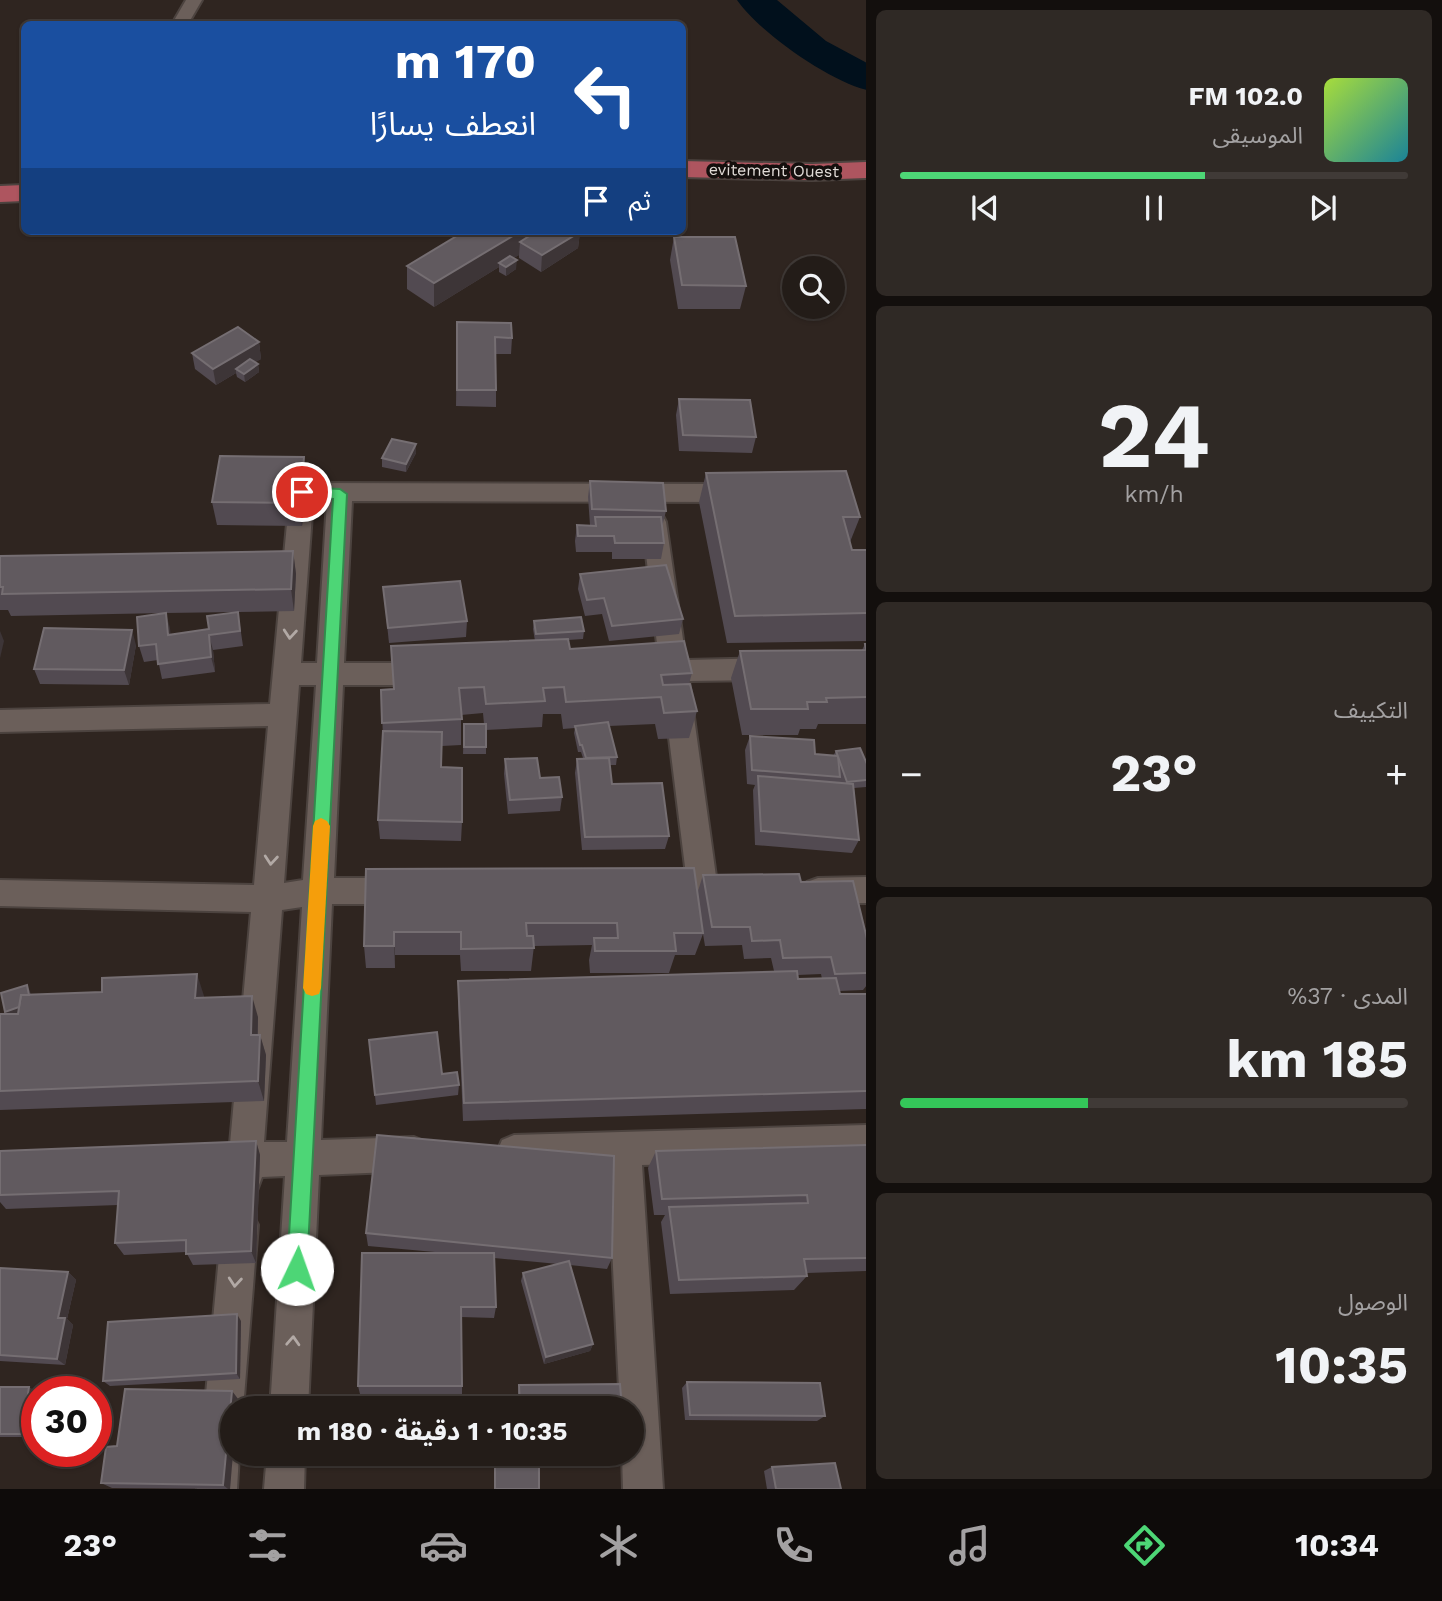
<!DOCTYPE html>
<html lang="ar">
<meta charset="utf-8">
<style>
body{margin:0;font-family:"Work Sans","Noto Sans Arabic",sans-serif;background:#2f2925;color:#f1f3f6;direction:rtl;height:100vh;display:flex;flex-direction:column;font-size:26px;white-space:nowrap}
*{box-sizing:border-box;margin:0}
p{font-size:23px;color:#a3a1a2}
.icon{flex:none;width:38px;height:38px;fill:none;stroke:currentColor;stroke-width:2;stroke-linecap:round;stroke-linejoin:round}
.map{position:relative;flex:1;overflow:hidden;direction:ltr}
.drawer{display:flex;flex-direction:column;gap:10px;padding:10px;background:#130f0d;width:576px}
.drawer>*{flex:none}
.guide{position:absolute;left:21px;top:21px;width:665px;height:214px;border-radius:10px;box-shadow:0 2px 5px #0004,0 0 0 2px #403a37;direction:rtl;background:#1a4fa0;color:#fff;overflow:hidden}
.fabs{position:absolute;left:782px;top:256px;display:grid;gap:14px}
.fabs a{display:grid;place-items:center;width:63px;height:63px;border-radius:50%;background:#231c18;box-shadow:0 2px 5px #0004,0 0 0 2px #403a37;font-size:35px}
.speed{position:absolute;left:21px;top:1376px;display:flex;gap:14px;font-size:35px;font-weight:700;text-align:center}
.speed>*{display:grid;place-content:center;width:91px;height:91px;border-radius:50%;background:#231c18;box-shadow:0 2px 5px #0004,0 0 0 2px #403a37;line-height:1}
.speed .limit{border:10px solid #d22;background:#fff;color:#111}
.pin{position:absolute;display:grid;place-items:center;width:60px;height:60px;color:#fff;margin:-30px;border:4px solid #fff;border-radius:50%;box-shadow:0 2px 7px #0007}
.me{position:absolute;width:77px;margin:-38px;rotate:3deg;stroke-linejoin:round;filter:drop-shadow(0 0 5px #0008)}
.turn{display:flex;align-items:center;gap:24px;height:147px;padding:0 35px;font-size:32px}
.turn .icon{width:91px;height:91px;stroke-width:2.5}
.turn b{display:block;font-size:49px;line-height:60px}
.then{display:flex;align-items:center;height:66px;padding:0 35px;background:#0003;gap:14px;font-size:26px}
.big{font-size:52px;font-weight:700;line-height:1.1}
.drawer .tile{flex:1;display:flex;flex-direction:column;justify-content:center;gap:10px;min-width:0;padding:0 24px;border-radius:10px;background:#2f2925}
.drawer .dial{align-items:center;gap:0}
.dial b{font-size:91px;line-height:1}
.song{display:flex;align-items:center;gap:21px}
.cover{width:84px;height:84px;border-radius:10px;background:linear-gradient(135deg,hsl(80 70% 55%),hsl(190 70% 35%))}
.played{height:7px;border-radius:4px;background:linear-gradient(90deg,#4dd676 60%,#403a37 60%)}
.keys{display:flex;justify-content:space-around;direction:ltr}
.heat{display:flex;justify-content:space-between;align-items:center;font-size:38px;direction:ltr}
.charge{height:10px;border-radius:5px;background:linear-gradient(90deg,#34c759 37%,#403a37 0)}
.trip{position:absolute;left:220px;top:1396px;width:424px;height:70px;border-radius:35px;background:#231c18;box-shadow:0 2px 5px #0004,0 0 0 2px #403a37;font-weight:700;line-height:70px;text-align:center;direction:rtl}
.tabs{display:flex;height:112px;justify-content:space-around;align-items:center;background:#0e0b0a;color:#a3a1a2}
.tabs .icon{width:49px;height:49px}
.tabs .active{color:#4dd676}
.tabs b{font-size:32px;color:#f1f3f6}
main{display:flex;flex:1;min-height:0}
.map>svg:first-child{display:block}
</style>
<main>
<section class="drawer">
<div class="tile">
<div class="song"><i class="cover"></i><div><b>102.0 FM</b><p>الموسيقى</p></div></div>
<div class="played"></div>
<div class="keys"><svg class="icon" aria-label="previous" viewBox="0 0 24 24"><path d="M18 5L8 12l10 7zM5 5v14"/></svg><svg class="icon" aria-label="pause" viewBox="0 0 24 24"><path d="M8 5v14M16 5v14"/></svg><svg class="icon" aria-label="next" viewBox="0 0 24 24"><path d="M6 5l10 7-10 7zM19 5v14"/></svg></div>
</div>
<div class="tile dial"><b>24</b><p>km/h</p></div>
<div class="tile"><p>التكييف</p>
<div class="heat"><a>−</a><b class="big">23°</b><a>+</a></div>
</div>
<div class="tile"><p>المدى · 37%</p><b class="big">185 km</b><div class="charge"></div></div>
<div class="tile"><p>الوصول</p><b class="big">10:35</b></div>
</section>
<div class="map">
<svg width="867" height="1489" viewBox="0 0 867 1489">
<rect width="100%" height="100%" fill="#2f2520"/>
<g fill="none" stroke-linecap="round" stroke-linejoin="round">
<!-- river -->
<path fill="#01101c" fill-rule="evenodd" d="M737,0H777L826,41L867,63V90C829,81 759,32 737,0Z"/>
<!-- street casing -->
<g stroke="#4c433f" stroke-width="4">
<g id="street">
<path d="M186,0H202L188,24H172Z"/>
<path d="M302,483L740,484L749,487L752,493L749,499L740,502L352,501L344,663H431L441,666L444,674L441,682L431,685H343L334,878H403L414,882L418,891L414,900L403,904H332L321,1140L414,1137L426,1142L431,1154L426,1166L414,1171L319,1175L308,1409H270L285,1176L262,1177L256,1193L244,1198L232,1193L227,1178L215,1173L210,1161L215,1149L230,1144L251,912L0,906V880L254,885L268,726L0,732V710L270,704L290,492L293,486ZM313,501H327L317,663H301ZM299,685H316L303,880L284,883ZM302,907L287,1142H264L282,910Z"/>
<path d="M654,513L663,516L666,522L686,660L771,658L780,662L784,669L780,676L771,680L689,681L718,891L714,900L703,904L692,900L688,891L662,681L644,678L641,671L644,664L659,660L642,522L645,516Z"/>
<path d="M867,877V903L818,904L807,900L803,891L807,882L818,878Z"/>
<path d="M867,1125V1159L642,1165L663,1489H623L622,1454H632V1409H620L608,1166L514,1169L502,1164L497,1152L502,1140L514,1135Z"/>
<path d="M240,1207L252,1213L258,1225L243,1409H233V1454H239L237,1489H197L222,1225L228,1213Z"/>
<path d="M267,1454H305L304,1489H264Z"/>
</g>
</g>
<!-- primary casing -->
<g stroke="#4c433f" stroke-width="4">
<g id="primary">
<path d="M682,161L812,164L867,162V178L812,180L682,177Z"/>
<path d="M24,185V201L0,202V186Z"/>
</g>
</g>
<!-- street -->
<use href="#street" fill="#6b5f5a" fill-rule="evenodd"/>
<!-- primary -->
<use href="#primary" fill="#ae555f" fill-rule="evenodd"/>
</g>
<!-- wall -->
<g fill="#524a51" fill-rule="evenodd">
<path d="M465,231H534V233L580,232L578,248L541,272L519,258V255L513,258L516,269L506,276L499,272V267L434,307L407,289V266Z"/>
<path d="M674,237L746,286L740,309H678L670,260Z"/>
<path d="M457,322L512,338L511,354H496V407L456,406Z"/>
<path d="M259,342L261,359L255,362L258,364L259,372L245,382L237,377L236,373L216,385L195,369L192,353Z"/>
<path d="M679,399L756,437L752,453L679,451L676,415Z"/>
<path d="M416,444V453L406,472L382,467V458Z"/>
<path d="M706,473L860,517L850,542L852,550H867V641L727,643L699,502Z"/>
<path d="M307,480L302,526L217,525L212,502Z"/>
<path d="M590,481L666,511L662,527L664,543L661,559H612V552H576L575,541L577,525H590L588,497Z"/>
<path d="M293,551L296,574L294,611L238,612L243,646L213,650L215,672L162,679L158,660L144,662L139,646L165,613L11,616L8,610H0V556ZM236,612L209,629L170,635L166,613Z"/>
<path d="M580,574L683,619L679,634L609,641L602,614L585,616L578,589Z"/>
<path d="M383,587L467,621L466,637L389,643Z"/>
<path d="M534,621L584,631L583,639L568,640L570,649L692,673L689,684L697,711L689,738L658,739L655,724L609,726L617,757L616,765H610L612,784L669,836L665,849L582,850L575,773L577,759L583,758L581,752H578L574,733L575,728L563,729L561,714H543L542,727L486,730V754H463L464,724H484L483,713L461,715V745L442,746V768L462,822L461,841L380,839L378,820L383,737L381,690L393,689L535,641L533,629Z"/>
<path d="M865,644H867V724H818L816,729H800L798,735H742L731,678L740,651L862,650Z"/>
<path d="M136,645L129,685L40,684L34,669Z"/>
<path d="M750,736L815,754L833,756L836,751L867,764V787L854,788L859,840L852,853L755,845L753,790L755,785L747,784L745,750Z"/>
<path d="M505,759L540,778L562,797L560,811L508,814L504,774Z"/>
<path d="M366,869L698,891L703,875L801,882L867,939V985L863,990L839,991L840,994H867V1109L463,1121L458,1002V981L774,971L771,958L744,959L742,945L705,946L703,934L695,955H675L669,973H590L589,960L592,945L534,946L531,971H461L460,955H395V968H366L364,946ZM821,974L822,979H798V975Z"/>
<path d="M27,985L31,995L204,996V998L258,1017V1035H260L266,1055L264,1101L0,1110V1014H6Z"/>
<path d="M369,1040L442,1074L459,1085L458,1095L376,1105Z"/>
<path d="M256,1141L260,1155L256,1263L193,1265L186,1252L124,1255L115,1243L118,1205L6,1209L0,1202V1151Z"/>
<path d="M867,1145V1271L807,1273V1276L794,1290L670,1294L661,1222L665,1215H654L648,1168L656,1151Z"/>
<path d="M366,1233L612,1258L607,1269L570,1265L593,1344L590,1351L544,1364L521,1281L523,1273L558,1264L494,1258L496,1307L494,1318L461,1317L462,1386V1395L360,1394L358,1386L446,1253L368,1246Z"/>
<path d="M0,1268L68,1272L76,1280L67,1319L73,1325L65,1365L0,1361Z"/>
<path d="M241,1321L240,1379L110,1386L103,1381Z"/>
<path d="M687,1382L825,1416L817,1421L685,1420L682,1388Z"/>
<path d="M519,1385L622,1409H518V1391Z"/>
<path d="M0,1387H29L33,1390L26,1437H0Z"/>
<path d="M232,1391L238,1399L237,1409H233L230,1489L112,1488L101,1483L117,1446Z"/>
<rect x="494" y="1454" width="45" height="35"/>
<path d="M772,1467L841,1489H767L764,1471Z"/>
</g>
<!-- shaded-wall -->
<g fill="#3d3537">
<path d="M521,231H534L533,246L520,242L519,255L502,265L499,263V267L434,307V283Z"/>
<path d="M580,232L578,248L541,272L542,255Z"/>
<path d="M517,260L516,269L506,276V267Z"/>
<path d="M259,342L261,359L240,371L236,369V373L216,385L213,369Z"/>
<path d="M258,364L259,372L245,382L244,374Z"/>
<path d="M416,444V453L406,472V464Z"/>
<path d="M304,457L307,480L302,526L300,503Z"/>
<path d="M293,551L296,574L294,611L291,589Z"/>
<path d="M166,613L170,628L172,651L168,635Z"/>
<path d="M132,630L136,645L129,685L124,670Z"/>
<path d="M0,631L4,641L0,658Z"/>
<path d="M209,635L213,650L215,672L211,657Z"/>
<path d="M394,932L395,955V968L394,946Z"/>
<path d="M197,974L204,996L203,1019L195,998Z"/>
<path d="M27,985L30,991L34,1010L9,1018L5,1012Z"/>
<path d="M252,996L258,1017L257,1055L251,1035Z"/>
<path d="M260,1035L266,1055L264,1101L258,1081Z"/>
<path d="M256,1141L260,1155L256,1263L251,1251Z"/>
<path d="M68,1272L76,1280L67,1319L73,1325L65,1365L57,1359L58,1318Z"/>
<path d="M237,1314L241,1321L240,1379L236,1373Z"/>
<path d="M593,1344L590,1351L544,1364L546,1357Z"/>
<path d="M29,1387L33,1390L26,1437L22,1434Z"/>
<path d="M232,1391L238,1399L237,1409H233V1454L230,1489H228L223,1485Z"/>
</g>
<!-- building -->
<g fill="#615a5f" stroke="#756e72" stroke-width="2">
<path d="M465,231H521L434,283L407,266Z"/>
<path d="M537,231H579L580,232L542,255L520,242Z"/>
<path d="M674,237H735L746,286L682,285Z"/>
<path d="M510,256L517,260L506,267L499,263Z"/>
<path d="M457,322L511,323L512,338L495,337L496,390H457Z"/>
<path d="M238,327L259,342L213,369L192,353Z"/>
<path d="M250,359L258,364L244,374L236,369Z"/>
<path d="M679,399L750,400L756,437L683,435Z"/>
<path d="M392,439L416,444L406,464L382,458Z"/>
<path d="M220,456L304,457L300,503L212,502Z"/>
<path d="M846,471L860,517H843L852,550H867V613L735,616L706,473Z"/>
<path d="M590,481L663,483L666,511L592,509Z"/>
<path d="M595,517H661L664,543H615L614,536H578L577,525L596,526Z"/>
<path d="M293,551L291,589L2,594L3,587H0V556Z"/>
<path d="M666,565L683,619L612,626L604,598L587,600L580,574Z"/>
<path d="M460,581L467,621L388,628L383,587Z"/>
<path d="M238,612L240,631L209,635L211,657L158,664L156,644L139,646L137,617L166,613L168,635L209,629L207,616Z"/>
<path d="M581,617L584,631L536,634L534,621Z"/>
<path d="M44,628L132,630L124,670L34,669Z"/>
<path d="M568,639L570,649L684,641L692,673L661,675L663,685L690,684L697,711L664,713L661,697L566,702L564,687L543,688L545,701L486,704L484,687L459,688L462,719L382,723L381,690L394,689L391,646Z"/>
<path d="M865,644H867V697L826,698L827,702H807L808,709H751L740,651L866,650Z"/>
<path d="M608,722L617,757L586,758L582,745H580L575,726Z"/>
<rect x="464" y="724" width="22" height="23"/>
<path d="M383,731L442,732L441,767L462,768V822L378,820Z"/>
<path d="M750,736L814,740L815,754L838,756L840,777L752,770Z"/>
<path d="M860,748L867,764V780L847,782L836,751Z"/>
<path d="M537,758L540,778L559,777L562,797L510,800L505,759Z"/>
<path d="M609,758L612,784L662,783L669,836L585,837L577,759Z"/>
<path d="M758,776L853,784L859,840L761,831Z"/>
<path d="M694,868L703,933H674L676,951H595L594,938H618L617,923H526L527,936H533L534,948L461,949V932H394V946H364L366,869Z"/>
<path d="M799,874L801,882L853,881L867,939V973L835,974L831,957L783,958L780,940L752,941L750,927H712L703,875Z"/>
<path d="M797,971L798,979L836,978L840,994H867V1091L464,1103L458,981Z"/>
<path d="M197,974L195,998L252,996L251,1035H260L258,1081L0,1091V1014H18L21,995L102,992V978Z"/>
<path d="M27,985L29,995H21L19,1007L5,1012L1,993Z"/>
<path d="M437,1032L442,1074L457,1072L459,1085L375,1095L369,1040Z"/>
<path d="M377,1135L614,1156L612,1258L366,1233Z"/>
<path d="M256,1141L251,1251L186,1254V1240L115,1243L119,1191L0,1195V1151Z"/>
<path d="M867,1145V1258L804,1259L807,1276L679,1280L669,1207L808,1203L807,1195L662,1199L656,1151Z"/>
<path d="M362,1253H494L496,1307H461L462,1386H358Z"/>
<path d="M569,1261L593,1344L546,1357L523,1273Z"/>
<path d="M0,1268L68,1272L58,1318H65L57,1359L0,1355Z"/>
<path d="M237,1314L236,1373L103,1381L108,1322Z"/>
<path d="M687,1382L820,1383L825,1416L690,1415Z"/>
<path d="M620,1384L622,1409H520L519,1385Z"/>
<path d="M0,1387H29L22,1434H0Z"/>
<path d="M125,1389L232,1391L223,1485L101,1483L106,1447L117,1446Z"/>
<rect x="495" y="1454" width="44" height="35"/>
<path d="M835,1463L841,1489H776L772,1467Z"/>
</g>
<!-- one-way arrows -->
<defs><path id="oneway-chevron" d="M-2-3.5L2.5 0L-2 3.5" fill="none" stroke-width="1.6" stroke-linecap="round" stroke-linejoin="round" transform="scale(1.75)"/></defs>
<g stroke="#b2a9a5">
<use href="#oneway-chevron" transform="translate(290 634) rotate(95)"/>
<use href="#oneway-chevron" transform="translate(271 860) rotate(95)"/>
<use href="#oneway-chevron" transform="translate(235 1282) rotate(95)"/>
<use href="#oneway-chevron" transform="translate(293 1341) rotate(-87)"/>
</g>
<!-- route -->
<path fill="#4dd676" stroke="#328b4d" stroke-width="2" d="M302,487L340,489L347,494L307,1269L304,1276L297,1279L290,1276L287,1269L333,499L297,496V489Z"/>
<!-- slow -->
<path fill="#f59e0b" d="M321,818L327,821L330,826L321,988L319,994L312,996L306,994L303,988L313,826L315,821Z"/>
<g text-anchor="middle" stroke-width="7" stroke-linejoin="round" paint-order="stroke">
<!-- far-street labels -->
<g font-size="16" fill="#e1dbd7" stroke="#140f0d">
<text transform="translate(774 170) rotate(1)" y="6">evitement Ouest</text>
</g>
</g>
</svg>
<div class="fabs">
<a><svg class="icon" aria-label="search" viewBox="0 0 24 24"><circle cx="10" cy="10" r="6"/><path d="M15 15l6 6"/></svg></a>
</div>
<div class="speed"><div class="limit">30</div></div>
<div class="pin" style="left:302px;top:492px;background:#d93025"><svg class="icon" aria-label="arrive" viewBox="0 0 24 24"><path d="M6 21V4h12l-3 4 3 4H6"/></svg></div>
<svg class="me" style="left:297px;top:1269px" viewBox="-20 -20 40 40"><circle r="19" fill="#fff"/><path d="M0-13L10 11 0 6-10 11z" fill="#4dd676"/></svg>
<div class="trip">10:35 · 1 دقيقة · 180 m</div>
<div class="guide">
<div class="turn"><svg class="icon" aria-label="left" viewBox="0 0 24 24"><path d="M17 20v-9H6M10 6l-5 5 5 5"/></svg><div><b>170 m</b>انعطف يسارًا</div></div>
<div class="then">ثم<svg class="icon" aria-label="arrive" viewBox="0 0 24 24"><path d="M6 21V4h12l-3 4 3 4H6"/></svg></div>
</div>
</div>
</main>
<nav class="tabs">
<b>10:34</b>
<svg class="icon active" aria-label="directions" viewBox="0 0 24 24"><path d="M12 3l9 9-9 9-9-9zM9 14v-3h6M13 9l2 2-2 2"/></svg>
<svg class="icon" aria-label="music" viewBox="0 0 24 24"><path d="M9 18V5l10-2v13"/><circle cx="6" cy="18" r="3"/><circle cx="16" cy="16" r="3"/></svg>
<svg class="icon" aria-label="phone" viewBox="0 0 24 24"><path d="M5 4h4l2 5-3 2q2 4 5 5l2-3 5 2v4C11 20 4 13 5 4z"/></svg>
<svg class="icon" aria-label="climate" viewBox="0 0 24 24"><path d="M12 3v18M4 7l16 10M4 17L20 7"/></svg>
<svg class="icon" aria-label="car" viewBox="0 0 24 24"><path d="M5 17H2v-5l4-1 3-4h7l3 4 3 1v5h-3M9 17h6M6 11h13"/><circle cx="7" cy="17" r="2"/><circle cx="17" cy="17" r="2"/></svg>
<svg class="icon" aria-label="filters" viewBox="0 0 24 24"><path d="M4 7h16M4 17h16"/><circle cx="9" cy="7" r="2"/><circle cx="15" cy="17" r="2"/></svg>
<b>23°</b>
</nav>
